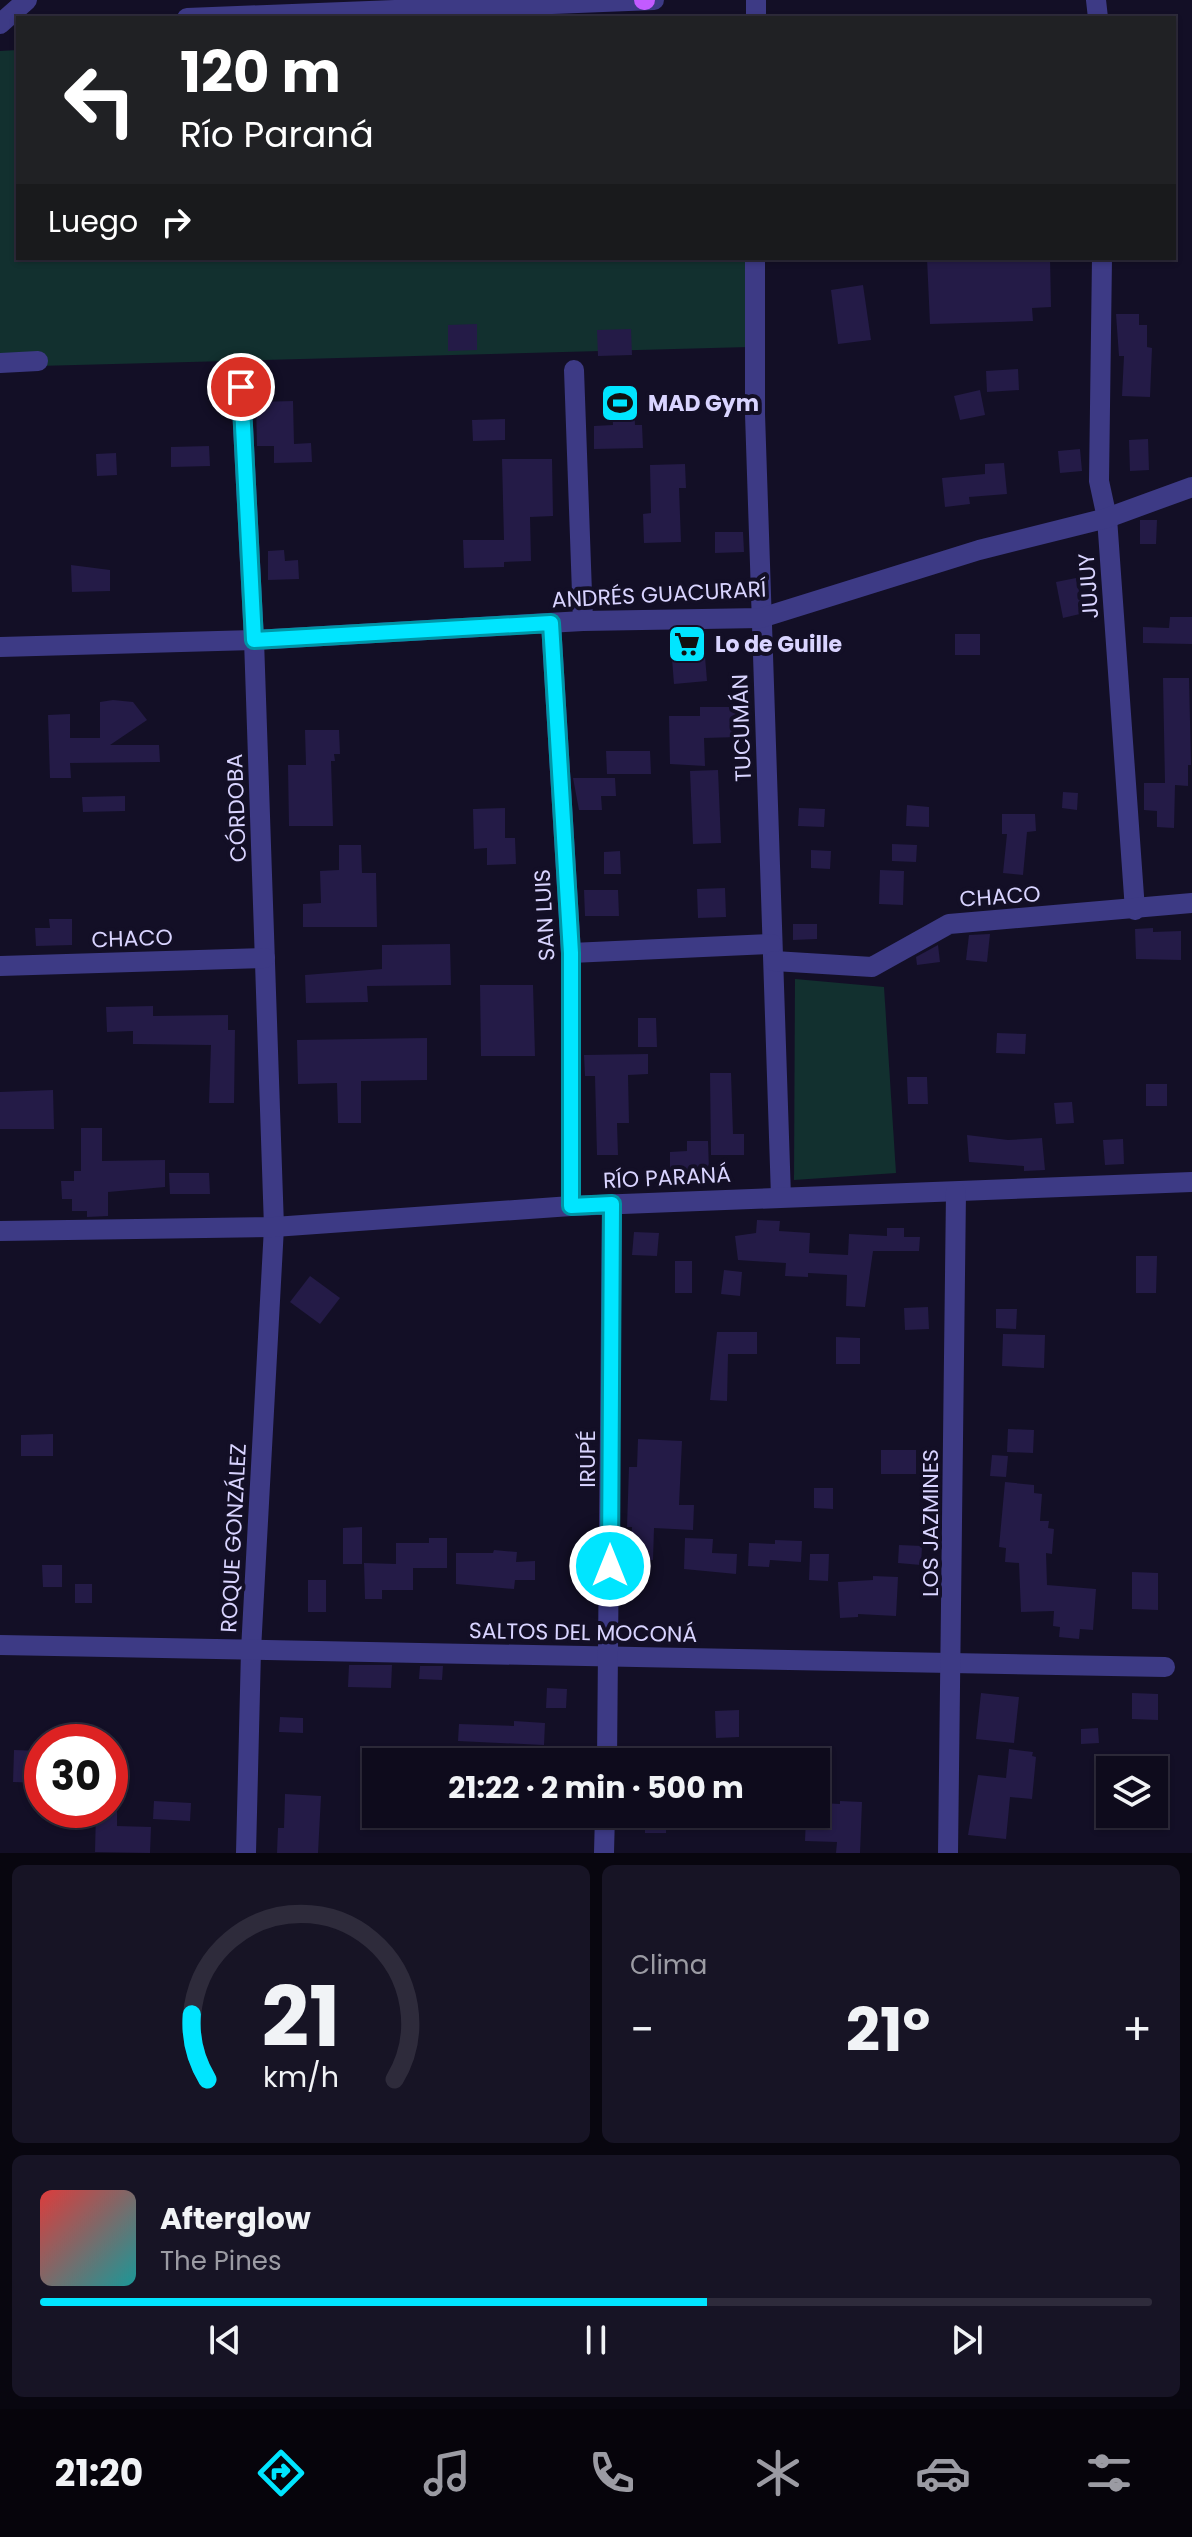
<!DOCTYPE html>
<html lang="es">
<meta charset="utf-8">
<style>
body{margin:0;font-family:Poppins,sans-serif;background:#171425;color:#f1f3f6;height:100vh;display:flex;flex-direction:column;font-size:30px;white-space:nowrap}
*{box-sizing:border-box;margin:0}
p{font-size:26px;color:#9b9ba3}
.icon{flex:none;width:44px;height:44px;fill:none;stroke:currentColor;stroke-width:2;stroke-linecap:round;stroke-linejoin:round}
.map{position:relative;height:1853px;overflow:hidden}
.drawer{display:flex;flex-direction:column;gap:12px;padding:12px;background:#08060f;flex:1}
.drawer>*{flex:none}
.hud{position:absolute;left:16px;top:16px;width:1160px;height:244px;border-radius:0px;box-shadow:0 2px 6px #0004,0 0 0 2px #2e2b3b;background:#202124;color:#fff;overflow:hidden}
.buttons{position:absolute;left:1096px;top:1756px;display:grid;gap:16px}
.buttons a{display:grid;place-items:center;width:72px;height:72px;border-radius:0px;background:#0e0b1c;box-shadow:0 2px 6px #0004,0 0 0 2px #2e2b3b;font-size:40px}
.speed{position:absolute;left:24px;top:1724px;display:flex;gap:16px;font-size:40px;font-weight:700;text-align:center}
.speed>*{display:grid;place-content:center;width:104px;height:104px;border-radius:50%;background:#0e0b1c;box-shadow:0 2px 6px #0004,0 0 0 2px #2e2b3b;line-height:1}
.speed .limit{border:12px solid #d22;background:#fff;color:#111}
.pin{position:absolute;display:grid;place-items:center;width:68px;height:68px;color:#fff;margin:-34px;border:4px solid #fff;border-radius:50%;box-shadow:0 2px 8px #0007}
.me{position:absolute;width:88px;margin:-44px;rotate:0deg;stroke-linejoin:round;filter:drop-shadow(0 0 6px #0008)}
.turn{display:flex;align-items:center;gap:28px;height:168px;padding:0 32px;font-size:36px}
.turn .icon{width:104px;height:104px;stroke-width:2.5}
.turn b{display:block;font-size:56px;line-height:68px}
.then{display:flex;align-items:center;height:76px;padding:0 32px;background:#0003;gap:16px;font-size:30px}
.big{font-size:60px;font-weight:700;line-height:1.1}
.drawer .widget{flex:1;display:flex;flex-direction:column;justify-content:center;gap:12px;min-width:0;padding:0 28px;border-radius:12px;background:#171425}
.drawer .dial{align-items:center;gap:0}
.dial svg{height:208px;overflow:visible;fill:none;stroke:#2e2b3b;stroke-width:7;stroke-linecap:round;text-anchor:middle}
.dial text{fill:#f1f3f6;stroke:none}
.song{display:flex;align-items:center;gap:24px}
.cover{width:96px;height:96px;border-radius:12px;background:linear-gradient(135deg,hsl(0 70% 55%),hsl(180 70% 35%))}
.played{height:8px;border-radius:4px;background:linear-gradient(90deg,#00e5ff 60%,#2e2b3b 60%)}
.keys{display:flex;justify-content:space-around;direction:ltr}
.heat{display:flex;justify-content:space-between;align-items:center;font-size:44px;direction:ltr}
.drawer .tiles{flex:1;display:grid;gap:12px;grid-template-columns:1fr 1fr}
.widget:last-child{grid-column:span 2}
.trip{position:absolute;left:362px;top:1748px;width:468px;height:80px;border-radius:0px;background:#0e0b1c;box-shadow:0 2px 6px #0004,0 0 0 2px #2e2b3b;font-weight:700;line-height:80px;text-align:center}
.tabs{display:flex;height:128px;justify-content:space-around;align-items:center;background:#06040b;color:#9b9ba3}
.tabs .icon{width:56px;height:56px}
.tabs .current{color:#00e5ff}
.tabs b{font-size:36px;color:#f1f3f6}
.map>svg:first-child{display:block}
</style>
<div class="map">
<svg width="1192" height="1853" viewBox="0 0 1192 1853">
<rect width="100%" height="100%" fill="#130f26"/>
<!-- green -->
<g fill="#12302f">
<path d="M18,50V258H746L749,347L0,367V51Z"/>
<path d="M795,979L884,987L896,1173L794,1180Z"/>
</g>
<!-- building -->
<g fill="#241b47">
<path d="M927,258H1050L1051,307L1032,308L1033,321L930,324Z"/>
<path d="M863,285L871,340L838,344L831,290Z"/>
<path d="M1116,314H1139V325H1147V347L1152,348L1150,397L1122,396L1124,356H1119Z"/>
<path d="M477,324V350L448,351V325Z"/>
<path d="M631,329L632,355L598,356L597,330Z"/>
<path d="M1018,369L1019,390L987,392L986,371Z"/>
<path d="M633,390L635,425H642L643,448L594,449V426L613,425L611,392Z"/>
<path d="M980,390L985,415L960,420L954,396Z"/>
<path d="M293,401L294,444L311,443L312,462L274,463V446H257L256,402Z"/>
<path d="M505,419V440L473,441L472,420Z"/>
<path d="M1148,439L1149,470L1130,471L1129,440Z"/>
<path d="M209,446L210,466L171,467V447Z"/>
<path d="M1080,449L1082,471L1060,473L1058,451Z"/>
<path d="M116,453L117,475L97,476L96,454Z"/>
<path d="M502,459H552L553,516L530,517L531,561L504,562V567L464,568L463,540H504Z"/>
<path d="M1004,463L1007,494L969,497L970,504L945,507L942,478L985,474V464Z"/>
<path d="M685,464L686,488H679L681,542L644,543L643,514L651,513L650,465Z"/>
<path d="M1140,520H1157L1156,544H1140Z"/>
<path d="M715,532H743L744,552L715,553Z"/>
<path d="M284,550L285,561L298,560L299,579L268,580V551Z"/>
<path d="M71,565L110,570V591L72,592Z"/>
<path d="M1076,578L1084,613L1063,618L1056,582Z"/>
<path d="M1170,617H1192V644L1143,643V627L1169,628Z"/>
<path d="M703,632L707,681L674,684L670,633Z"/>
<rect x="955" y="634" width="25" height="21"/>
<path d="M1163,678H1189L1191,765H1188V786L1175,785L1174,828L1157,827V811L1144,810V783H1165Z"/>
<path d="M113,700L133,702L147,720L110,745H159L160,762L70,763L71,778H50L48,715L70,714V738H100V702Z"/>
<path d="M700,707H737L738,737L704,738L705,766L670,764L669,716H700Z"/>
<path d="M305,730H339L340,754H334L335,761H331L333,826H289L288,765H306Z"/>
<path d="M606,751H650L651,774H607Z"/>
<path d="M718,770L721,843L693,844L690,771Z"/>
<path d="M573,778H615L616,796H601L602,810H579Z"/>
<path d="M1063,792L1078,793L1077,810L1062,808Z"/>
<path d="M125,796V811L83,812L82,797Z"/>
<path d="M907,805L929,807V827L906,826Z"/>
<path d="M505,808V838H515L516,864L487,865V848L474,849L473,809Z"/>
<path d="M799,808L825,809L824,827L798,826Z"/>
<path d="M1002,814H1035L1036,831L1027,832L1023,875L1003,873L1007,834H1002Z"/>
<path d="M892,844L917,845L916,862L892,861Z"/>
<path d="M339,845H361L362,873H376L377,927H303V904L321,903L320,871L339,870Z"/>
<path d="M811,850L831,851L830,869L811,868Z"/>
<path d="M620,851L621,874H604V852Z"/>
<path d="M880,870L904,871L903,905L879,904Z"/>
<path d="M725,888L726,917L698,918L697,889Z"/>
<path d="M584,890H618L619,916H585Z"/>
<path d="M49,919H72V945L36,946L35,928H50Z"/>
<path d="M793,924H817V939L793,940Z"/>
<path d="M1153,928V932L1181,931V960L1136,959L1135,929Z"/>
<path d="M990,934L987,962L966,960L969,935Z"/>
<path d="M450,944L451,985L367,986L368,1002L306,1003L305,975L382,969V945Z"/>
<path d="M938,945L940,962L917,965L916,957Z"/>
<path d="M480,985H533L535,1056H481Z"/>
<path d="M153,1006V1016L228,1015V1030H235L234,1103H209L211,1045L133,1044V1031L107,1032L106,1007Z"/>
<path d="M638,1018H656L657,1047H638Z"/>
<path d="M997,1033L1026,1034L1025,1054L996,1053Z"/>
<path d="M427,1038V1080L361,1081V1123H338L337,1083L298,1084L297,1040Z"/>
<path d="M648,1054V1074L628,1075L629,1123H617L618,1155H597L595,1076H585L584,1055Z"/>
<path d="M710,1073H731L733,1134H744V1155H711Z"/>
<path d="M907,1077H927L928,1104H908Z"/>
<rect x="1146" y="1084" width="21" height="22"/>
<path d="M53,1090L54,1129H0V1092Z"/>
<path d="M1072,1102L1074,1123L1056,1124L1054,1103Z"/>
<path d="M81,1128H102V1161L165,1160V1187L108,1192V1216L87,1217V1211H72V1199H62L61,1181H74V1171H81Z"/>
<path d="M967,1135L1008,1140L1042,1138L1045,1170L1024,1171V1166L969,1162Z"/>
<path d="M1123,1139L1124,1164L1105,1165L1103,1140Z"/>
<path d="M687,1141H708L709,1170H670V1152L687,1151Z"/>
<path d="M169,1173H209L210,1194H170Z"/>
<path d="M757,1220L780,1221L779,1231L810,1233L809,1253L848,1255L849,1234L887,1236V1228H904V1237H920L919,1251H873L865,1307L846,1306L847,1275L808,1273V1277L785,1276L786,1263L738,1260L735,1236L756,1233Z"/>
<path d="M634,1232L659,1233L657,1256L632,1255Z"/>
<path d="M1136,1256H1157L1156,1293H1136Z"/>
<rect x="675" y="1261" width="17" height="32"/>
<path d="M724,1270L742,1272L740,1296L721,1294Z"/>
<path d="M310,1276L340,1298L320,1324L290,1302Z"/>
<path d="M928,1307L929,1329L905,1330L904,1308Z"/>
<path d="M996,1309H1017L1016,1329L996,1328Z"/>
<path d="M717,1332H757V1354H728L727,1401L710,1400Z"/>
<path d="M1003,1334L1045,1335L1044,1368L1002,1366Z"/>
<path d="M836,1337L860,1338V1364H836Z"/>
<path d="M1008,1429L1034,1430L1033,1453L1007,1452Z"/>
<path d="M53,1434V1456H21V1435Z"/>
<path d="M638,1439L682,1441L679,1505H694L693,1530L654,1528L653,1560L630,1559L632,1527H627L629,1467H637Z"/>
<rect x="881" y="1450" width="35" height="24"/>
<path d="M992,1455L1008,1456L1006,1477L990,1476Z"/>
<path d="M1005,1482L1034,1485V1493L1042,1494L1040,1521H1049L1048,1528L1054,1529L1052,1554L1046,1553L1047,1585L1096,1589L1093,1630L1080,1629L1079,1639L1059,1637L1060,1627L1053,1626L1054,1611L1021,1612L1019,1563L1005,1562L1006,1548L999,1547Z"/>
<path d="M814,1488H833V1509L814,1508Z"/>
<path d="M362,1527V1564H343V1528Z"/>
<path d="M429,1538H447V1568H413V1590H382V1599H365L364,1563L396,1564V1543H429Z"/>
<path d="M685,1538L713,1539L712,1553L737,1554L736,1574L684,1569Z"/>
<path d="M775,1540L802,1541L801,1562L770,1560L769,1567L748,1566L749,1543L775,1544Z"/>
<path d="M899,1545L922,1546L921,1565L898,1563Z"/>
<path d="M494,1550L517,1552L516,1562L535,1561V1580H515L514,1589L456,1584V1553H493Z"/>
<path d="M810,1554H829L828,1581L809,1580Z"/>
<path d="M42,1565H62V1587H43Z"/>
<path d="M1132,1572L1158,1573V1610L1132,1609Z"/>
<path d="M873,1576L898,1577L896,1616L858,1614V1617L840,1618L838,1582L873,1580Z"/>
<rect x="308" y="1580" width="18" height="32"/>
<rect x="75" y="1584" width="17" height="19"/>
<path d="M349,1665H392L391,1688L348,1687Z"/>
<path d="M420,1666H443L442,1680L419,1679Z"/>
<path d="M547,1688L567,1689L566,1708H546Z"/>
<path d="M981,1693L1019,1697L1014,1743L976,1739Z"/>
<path d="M1132,1693L1158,1694V1720L1132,1719Z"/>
<path d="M739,1710V1737L716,1738L715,1711Z"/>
<path d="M280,1717L303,1718V1733L279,1732Z"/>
<path d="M514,1721L545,1723L544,1745L458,1741L459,1724L514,1726Z"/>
<path d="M1098,1728L1099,1743L1081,1744V1729Z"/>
<path d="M1009,1749L1033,1752L1032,1756L1036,1757L1032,1799L1010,1797L1006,1839L968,1835L978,1775L1006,1778Z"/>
<path d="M14,1750L41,1751L40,1783L13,1782Z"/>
<path d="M285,1794L321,1796L318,1853H277L278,1828H284Z"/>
<path d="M154,1801L191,1803L190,1821L153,1819Z"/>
<path d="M840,1801L862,1802L860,1853H836L837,1842L805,1841L806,1817L821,1818V1803L840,1804Z"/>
<path d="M96,1810H117V1826L151,1827L150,1853L95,1852Z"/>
<rect x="645" y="1816" width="21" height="17"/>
</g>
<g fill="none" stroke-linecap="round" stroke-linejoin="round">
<!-- minor -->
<g stroke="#3d3a85" stroke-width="20">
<path d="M1096,0L1098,18"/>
<path d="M187,18L654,0"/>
<path d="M756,18V0"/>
<path d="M0,24L27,0"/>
<path d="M755,258V414L781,1197"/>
<path d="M1102,258L1099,481L1107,518L1135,910"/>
<path d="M0,363L38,361"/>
<path d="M574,370L583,621"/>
<path d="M241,387L254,640L274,1227L251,1650L246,1853"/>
<path d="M551,623L571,953V1206"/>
<path d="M0,647L254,640L583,621L761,618L979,550L1107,518L1192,487"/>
<path d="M571,953L772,944"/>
<path d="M774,961L872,967L949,924L1192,903"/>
<path d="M0,966L265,958"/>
<path d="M0,1231L274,1227L571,1206L1192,1182"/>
<path d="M0,1645L1165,1667"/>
<path d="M607,1762L612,1204"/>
<path d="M604,1853L605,1814"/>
<path d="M948,1853L956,1192"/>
</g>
<!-- major -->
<path stroke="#c25bff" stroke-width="20" d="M644,0H645"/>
</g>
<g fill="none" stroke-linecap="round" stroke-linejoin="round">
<!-- route casing -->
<g stroke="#0095a6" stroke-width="20">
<path id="route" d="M241,387L254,640L551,623L571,953V1206L612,1204L610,1566"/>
</g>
<!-- route -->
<use href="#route" stroke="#00e5ff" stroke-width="14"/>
</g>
<!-- icons -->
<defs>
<g id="stadium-square" transform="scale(2)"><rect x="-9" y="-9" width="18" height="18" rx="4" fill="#00e5ff" stroke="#130f26"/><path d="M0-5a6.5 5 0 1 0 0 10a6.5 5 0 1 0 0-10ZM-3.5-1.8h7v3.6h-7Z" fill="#111"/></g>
<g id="supermarket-square" transform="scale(2)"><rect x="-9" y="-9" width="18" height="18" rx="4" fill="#00e5ff" stroke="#130f26"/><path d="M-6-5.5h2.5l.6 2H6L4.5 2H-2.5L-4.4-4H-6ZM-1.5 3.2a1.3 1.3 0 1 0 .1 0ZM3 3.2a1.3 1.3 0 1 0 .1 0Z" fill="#111"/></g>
</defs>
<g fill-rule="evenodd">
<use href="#stadium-square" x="620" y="403"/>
<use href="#supermarket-square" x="687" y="644"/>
</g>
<g text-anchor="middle" stroke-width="8" stroke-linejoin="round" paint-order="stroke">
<!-- poi labels -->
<g font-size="22" font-weight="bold" fill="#d9d4ff" stroke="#130f26" text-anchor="start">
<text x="648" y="411">MAD Gym</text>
<text x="715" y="652">Lo de Guille</text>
</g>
<!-- street labels -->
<g font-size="22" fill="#d9d4ff" stroke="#130f26">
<text transform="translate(1088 586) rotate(-94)" y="8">JUJUY</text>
<text transform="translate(659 594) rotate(-3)" y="8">ANDRÉS GUACURARÍ</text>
<text transform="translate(741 728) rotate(-92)" y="8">TUCUMÁN</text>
<text transform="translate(236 808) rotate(-92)" y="8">CÓRDOBA</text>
<text transform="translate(1000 896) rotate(-4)" y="8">CHACO</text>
<text transform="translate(544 915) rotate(-93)" y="8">SAN LUIS</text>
<text transform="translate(132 938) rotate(-2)" y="8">CHACO</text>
<text transform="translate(667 1177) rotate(-3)" y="8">RÍO PARANÁ</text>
<text transform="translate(587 1459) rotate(-90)" y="8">IRUPÉ</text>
<text transform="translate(930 1523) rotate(-90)" y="8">LOS JAZMINES</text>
<text transform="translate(233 1538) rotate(-87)" y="8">ROQUE GONZÁLEZ</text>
<text transform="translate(583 1632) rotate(1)" y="8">SALTOS DEL MOCONÁ</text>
</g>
</g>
</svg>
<div class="buttons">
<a><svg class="icon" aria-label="layers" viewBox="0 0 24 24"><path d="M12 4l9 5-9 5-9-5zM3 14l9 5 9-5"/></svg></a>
</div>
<div class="speed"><div class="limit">30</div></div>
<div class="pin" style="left:241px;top:387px;background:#d93025"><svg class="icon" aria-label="arrive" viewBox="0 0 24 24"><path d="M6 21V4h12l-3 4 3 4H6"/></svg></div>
<svg class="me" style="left:610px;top:1566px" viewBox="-20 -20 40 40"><circle r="17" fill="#00e5ff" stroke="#fff" stroke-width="3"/><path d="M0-11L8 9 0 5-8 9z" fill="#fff"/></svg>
<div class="trip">21:22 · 2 min · 500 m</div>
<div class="hud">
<div class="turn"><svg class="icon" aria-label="left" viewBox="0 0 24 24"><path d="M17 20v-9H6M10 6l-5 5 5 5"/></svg><div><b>120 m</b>Río Paraná</div></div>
<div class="then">Luego<svg class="icon" aria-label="right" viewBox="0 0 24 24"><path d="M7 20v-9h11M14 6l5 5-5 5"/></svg></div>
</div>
</div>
<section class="drawer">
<div class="tiles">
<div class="widget dial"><svg viewBox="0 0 100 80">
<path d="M14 69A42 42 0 1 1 86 69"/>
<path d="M14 69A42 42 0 0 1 8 44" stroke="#00e5ff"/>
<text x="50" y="56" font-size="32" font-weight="700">21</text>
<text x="50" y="72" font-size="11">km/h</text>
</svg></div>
<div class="widget"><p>Clima</p>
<div class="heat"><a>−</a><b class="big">21°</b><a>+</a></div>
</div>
<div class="widget">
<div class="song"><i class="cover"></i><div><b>Afterglow</b><p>The Pines</p></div></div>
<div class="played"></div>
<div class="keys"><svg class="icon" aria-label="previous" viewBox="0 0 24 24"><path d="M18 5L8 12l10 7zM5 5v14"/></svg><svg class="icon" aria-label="pause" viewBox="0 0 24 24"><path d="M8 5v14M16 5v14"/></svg><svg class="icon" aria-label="next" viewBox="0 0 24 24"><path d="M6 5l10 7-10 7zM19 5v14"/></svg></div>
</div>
</div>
</section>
<nav class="tabs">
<b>21:20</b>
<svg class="icon current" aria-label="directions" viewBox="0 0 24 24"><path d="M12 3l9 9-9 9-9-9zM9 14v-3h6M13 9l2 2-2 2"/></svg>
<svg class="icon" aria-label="music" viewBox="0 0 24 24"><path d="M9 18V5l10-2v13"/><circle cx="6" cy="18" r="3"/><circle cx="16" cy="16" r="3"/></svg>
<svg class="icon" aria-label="phone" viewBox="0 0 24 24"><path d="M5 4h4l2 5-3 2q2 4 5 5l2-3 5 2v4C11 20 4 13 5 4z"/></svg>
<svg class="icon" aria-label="climate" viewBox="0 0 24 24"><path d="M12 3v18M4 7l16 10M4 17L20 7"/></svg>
<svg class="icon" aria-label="car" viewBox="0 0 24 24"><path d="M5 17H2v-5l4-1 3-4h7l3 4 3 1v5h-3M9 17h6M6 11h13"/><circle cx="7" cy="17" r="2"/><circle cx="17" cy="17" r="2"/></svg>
<svg class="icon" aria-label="filters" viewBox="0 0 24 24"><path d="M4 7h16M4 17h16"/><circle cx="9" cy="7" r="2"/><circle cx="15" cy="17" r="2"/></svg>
</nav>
